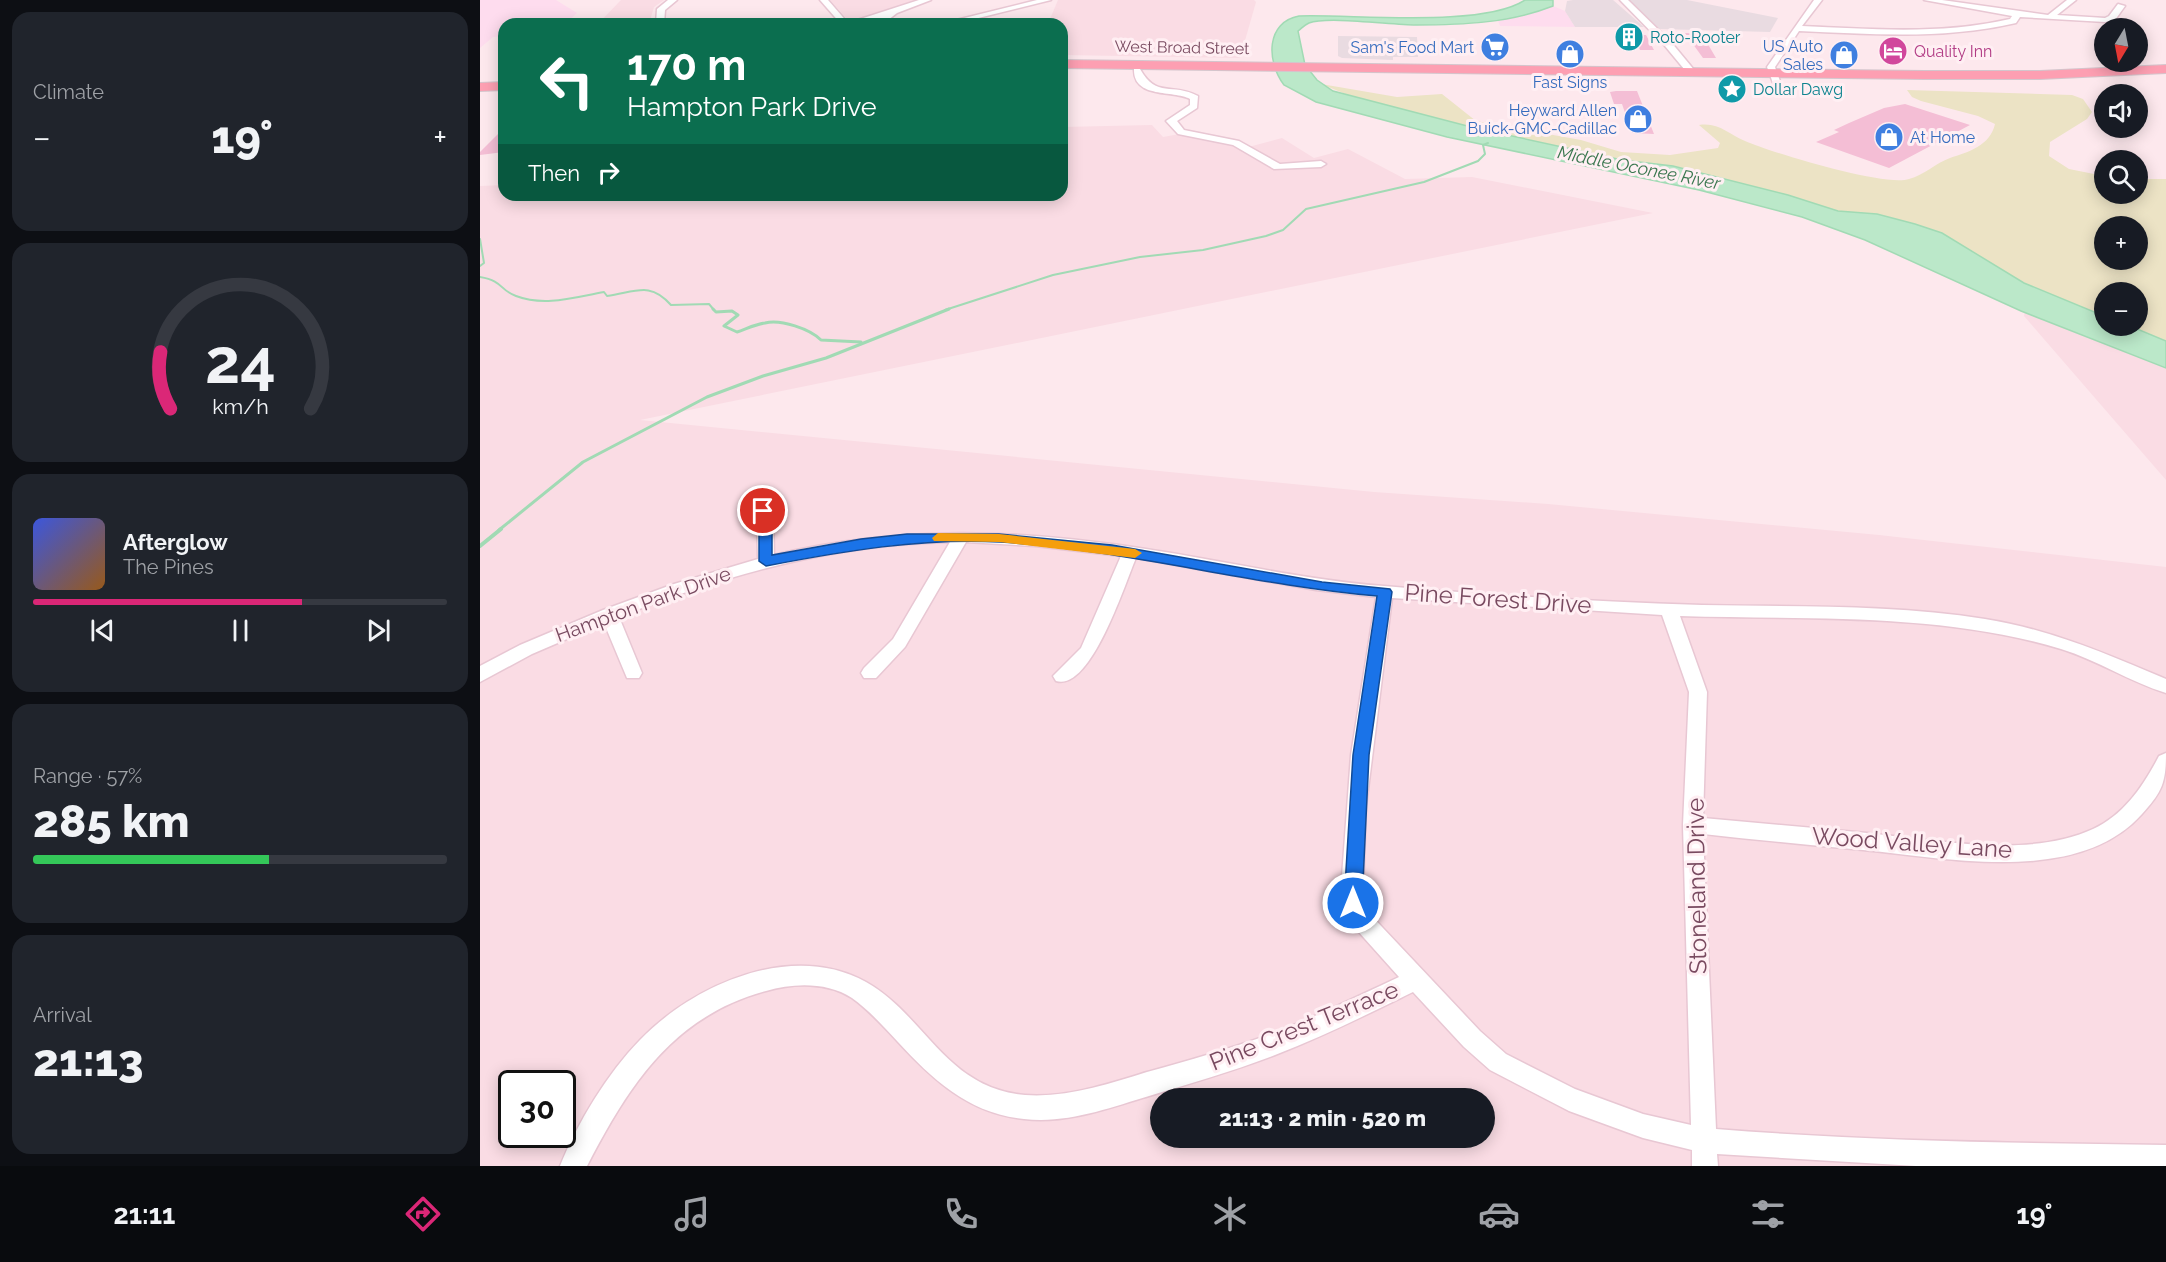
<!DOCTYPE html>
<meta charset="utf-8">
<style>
body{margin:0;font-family:Raleway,sans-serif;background:#20242c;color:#f1f3f6;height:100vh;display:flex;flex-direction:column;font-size:22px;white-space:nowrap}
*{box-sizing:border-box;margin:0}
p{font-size:20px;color:#9ea1a6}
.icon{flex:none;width:33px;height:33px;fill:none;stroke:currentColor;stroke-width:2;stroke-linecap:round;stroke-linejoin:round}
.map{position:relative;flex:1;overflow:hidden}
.drawer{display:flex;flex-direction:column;gap:12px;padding:12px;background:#0d0f14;width:480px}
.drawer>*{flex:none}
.hud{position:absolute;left:18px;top:18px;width:570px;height:183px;border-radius:18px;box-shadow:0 3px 15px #0003;background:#0b6e4f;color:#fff;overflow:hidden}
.needle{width:39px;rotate:190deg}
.buttons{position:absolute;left:1614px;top:18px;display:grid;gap:12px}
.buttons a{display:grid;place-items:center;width:54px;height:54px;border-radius:50%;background:#171b24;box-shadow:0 3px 15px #0003;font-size:30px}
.speed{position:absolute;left:18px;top:1070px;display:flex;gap:12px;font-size:30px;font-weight:700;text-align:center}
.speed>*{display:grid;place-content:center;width:78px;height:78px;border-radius:50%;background:#171b24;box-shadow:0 3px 15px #0003;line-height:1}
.speed .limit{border:3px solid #111;border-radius:9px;background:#fff;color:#111}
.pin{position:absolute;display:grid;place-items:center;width:51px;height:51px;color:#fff;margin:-26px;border:3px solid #fff;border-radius:50%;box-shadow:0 2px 6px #0007}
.me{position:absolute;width:66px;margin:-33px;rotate:0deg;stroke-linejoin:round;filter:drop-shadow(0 0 4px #0008)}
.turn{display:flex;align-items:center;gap:21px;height:126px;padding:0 30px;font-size:27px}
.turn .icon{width:78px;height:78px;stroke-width:2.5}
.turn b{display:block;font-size:42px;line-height:51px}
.then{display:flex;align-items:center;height:57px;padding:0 30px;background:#0003;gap:12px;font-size:22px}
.big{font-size:45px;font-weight:800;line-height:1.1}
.drawer .widget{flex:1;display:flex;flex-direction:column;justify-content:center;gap:9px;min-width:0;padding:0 21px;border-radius:18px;background:#20242c}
.drawer .dial{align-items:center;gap:0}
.dial svg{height:156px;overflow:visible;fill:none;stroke:#363941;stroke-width:7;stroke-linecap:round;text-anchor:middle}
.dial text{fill:#f1f3f6;stroke:none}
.song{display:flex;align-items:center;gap:18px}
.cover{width:72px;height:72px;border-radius:9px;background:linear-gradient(135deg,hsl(230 70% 55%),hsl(30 70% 35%))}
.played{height:6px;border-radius:3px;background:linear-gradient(90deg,#db2777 65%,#363941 65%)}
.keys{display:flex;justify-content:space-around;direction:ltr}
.heat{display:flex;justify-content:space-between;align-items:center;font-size:33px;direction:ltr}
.charge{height:9px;border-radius:4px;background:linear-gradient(90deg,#34c759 57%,#363941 0)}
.trip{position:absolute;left:670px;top:1088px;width:345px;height:60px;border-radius:30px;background:#171b24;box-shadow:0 3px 15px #0003;font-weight:800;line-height:60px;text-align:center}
.dock{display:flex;height:96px;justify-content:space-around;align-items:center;background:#090b0e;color:#9ea1a6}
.dock .icon{width:42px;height:42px}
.dock .active{color:#db2777}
.dock b{font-size:27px;color:#f1f3f6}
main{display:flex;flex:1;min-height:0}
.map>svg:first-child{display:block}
</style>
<main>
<section class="drawer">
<div class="widget"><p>Climate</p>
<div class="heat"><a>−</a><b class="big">19°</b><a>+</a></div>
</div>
<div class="widget dial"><svg viewBox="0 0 100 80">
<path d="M14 69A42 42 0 1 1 86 69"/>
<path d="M14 69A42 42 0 0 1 9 40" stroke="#db2777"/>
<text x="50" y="56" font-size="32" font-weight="700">24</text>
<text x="50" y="72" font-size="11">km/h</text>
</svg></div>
<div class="widget">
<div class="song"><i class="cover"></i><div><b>Afterglow</b><p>The Pines</p></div></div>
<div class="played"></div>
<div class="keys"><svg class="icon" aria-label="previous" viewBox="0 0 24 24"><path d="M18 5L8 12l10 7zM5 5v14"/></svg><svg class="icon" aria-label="pause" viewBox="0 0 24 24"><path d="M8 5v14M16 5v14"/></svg><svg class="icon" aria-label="next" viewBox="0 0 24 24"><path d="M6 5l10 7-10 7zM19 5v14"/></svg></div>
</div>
<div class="widget"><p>Range · 57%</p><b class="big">285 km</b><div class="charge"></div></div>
<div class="widget"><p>Arrival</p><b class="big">21:13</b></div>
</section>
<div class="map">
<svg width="1686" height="1166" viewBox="0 0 1686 1166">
<rect width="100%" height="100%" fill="#fde8ed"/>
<!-- residential -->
<g fill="#fadce4" fill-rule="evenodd">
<path d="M141,0H184L174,7L169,24H118Z"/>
<path d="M350,0H441L370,22Z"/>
<path d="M578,0H774L776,2L760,58L582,55V24H568Z"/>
<path d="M672,125L683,137L705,133L749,141L761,149L802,138L834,158L868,149L925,179L992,177L1173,213L160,420L894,492L1068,504L1399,535L1686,567V1166H0V186L24,185V195H582V127ZM32,1083H82V1134H32ZM681,1098H1005V1137H681Z"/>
<path d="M1545,311L1686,365V480L1544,316Z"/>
</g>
<!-- commercial -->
<g fill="#fedcee">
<path d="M0,0H76L97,13L85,24H24V36L13,37L0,48Z"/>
<path d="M1073,6L1085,11L1095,27L1020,26L1018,21Z"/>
</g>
<!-- industrial -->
<g fill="#e9dbe1">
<path d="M1093,0H1133L1164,27H1095L1085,11L1087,1Z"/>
<path d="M1146,0H1207L1298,18L1290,32L1179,29L1174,28Z"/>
<path d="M858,36L937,37L938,57H913V60L862,58L858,56Z"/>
</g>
<!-- green -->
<path fill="#ece3c5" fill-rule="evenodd" d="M841,84L917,97L962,94L996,121L1101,140L1141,152L1190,155L1238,148L1240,143L1219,125C1239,122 1248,134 1265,141C1293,153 1404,187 1429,179C1444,175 1456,163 1470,158C1488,152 1510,146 1515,124L1498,116L1441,101L1432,97L1427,90L1592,95L1603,99L1612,112L1607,119L1570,142L1569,156L1589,169L1624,176V194H1658V179H1686V341L1650,326H1658V292H1624V316L1544,283L1462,233L1435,224L1397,214L1358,211L1308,195L1193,166L1142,160L995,128L868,95ZM1624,226H1658V260H1624Z"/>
<!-- water -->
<path fill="#bbe8c9" stroke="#a1dab4" stroke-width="1.5" d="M1045,0H1073V6C1030,23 982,25 936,25C911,25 848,16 829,23C824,25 822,28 818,31L825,65L837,80L853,91L995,128L1142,160L1193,166L1308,195L1358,211L1397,214L1435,224L1462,233L1544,283L1624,316V326H1650L1686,341V368L1541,311L1385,240L1322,217L1219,190L967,137L836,102L804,85C786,61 786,22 819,16C874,14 1002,28 1045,0Z"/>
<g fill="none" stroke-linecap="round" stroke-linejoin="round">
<!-- stream-far2 -->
<g stroke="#a1dab4" stroke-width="2">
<path d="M0,239L4,263L0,266"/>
<path d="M0,277C24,281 19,290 36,296C65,307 95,297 124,292L127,296C156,292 170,281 191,305L229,304L234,310"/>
<path d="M465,310L573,275L660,257L723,250L786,236L803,230L826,209L944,182L998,161L1005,154L1003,145L1008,143"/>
</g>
<!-- stream-far1 -->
<g stroke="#a1dab4" stroke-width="3">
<path d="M233,309L236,312L252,311L258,315L244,326L257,332C266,329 276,324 285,323C301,319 330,329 341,340L381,342"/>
<path d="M19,530L103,462L227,397L283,376L346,358L469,309"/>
</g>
<!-- stream -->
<path stroke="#a1dab4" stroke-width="4" d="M0,546L21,529"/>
</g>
<!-- building -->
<g fill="#f4bed5">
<path d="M1205,33L1222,34L1236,58H1223Z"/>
<path d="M1153,35H1166L1174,50H1160Z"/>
<path d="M1136,91H1157L1174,134L1152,133L1142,104H1134L1130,92Z"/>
<path d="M1425,104L1490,125L1409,168L1336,142L1359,132L1354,130L1369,123L1404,108Z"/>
<path d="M24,128V152L0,155V152Z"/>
</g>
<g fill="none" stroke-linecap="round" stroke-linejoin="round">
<!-- street casing -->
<g stroke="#e8c7d3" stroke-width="3">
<g id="street">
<path d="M188,0H197L185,10L184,24H176L177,9Z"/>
<path d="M340,0H348L368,23L439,0H451L417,13L403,24H394L401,18L380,24H361Z"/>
<path d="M557,0H571L474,24H460Z"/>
<path d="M1140,0H1148L1191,42L1215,71V75H1209L1185,46Z"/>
<path d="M1334,0H1342L1322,26C1392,29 1461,35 1530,19L1532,16L1444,0H1462L1568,15L1587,0H1596L1577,15L1625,18L1629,16L1638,4L1645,6L1635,20L1625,22L1540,17L1536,23C1464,40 1392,34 1319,31L1295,67L1300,81L1293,83L1287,67Z"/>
<path d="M654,69H660C677,99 692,82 718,96L717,108L697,121L704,130L759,141L800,164L841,161L846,164L841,167L794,169L753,145L698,134L686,121L710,105V99C693,90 653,99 654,69Z"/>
<path d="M271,496C297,503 293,534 294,555C418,525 541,529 666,549C746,561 824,580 904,586C1010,595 1116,602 1222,605C1316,607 1412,604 1505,619C1569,629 1627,654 1686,679V693C1650,682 1617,660 1581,649C1459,612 1326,620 1200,616L1227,692L1223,818C1278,823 1333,828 1387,833C1456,840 1548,859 1613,829C1644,815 1664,785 1679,756L1686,753C1686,783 1682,792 1662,814C1598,886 1467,858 1383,850C1330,845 1277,840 1223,834L1236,1129C1386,1141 1536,1143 1686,1145V1166H1436L1237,1154L1238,1166H1212V1150L1163,1138L1089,1111L1010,1070L984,1047L933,992C888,1014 842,1037 795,1055C754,1071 711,1083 669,1096C629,1108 587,1124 544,1119C490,1114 453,1080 418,1042C404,1027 389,1010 372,998C347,982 314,983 286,991C193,1016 149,1085 107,1166H80C98,1122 127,1074 160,1040C214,984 313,941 386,982C446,1016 465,1088 545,1095C587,1098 628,1084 667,1072C710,1060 754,1048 796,1032C838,1016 878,996 919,977L868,920L861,890L871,755L896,597L836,590L656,558C645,583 611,692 576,681L573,676L601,648L641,556L555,546L486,542L425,647L396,678H384L381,673L384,668L413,639L470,542C355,544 245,575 139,617L162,673L159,678H147L124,623L52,654L0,682V666L40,645L123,610L194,584L278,559L277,517L263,501ZM912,598L1182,615L1209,692L1203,825L1211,1125L1163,1114L1095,1089L1026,1054L1000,1031L886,910L883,890L886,806Z"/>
</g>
</g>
<!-- primary casing -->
<g stroke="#d4c5cc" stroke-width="2">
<g id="primary">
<path d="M582,60L1444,71H1560L1686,65V73L1560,79H1444L582,68Z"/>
<path d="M24,82V90L0,91V83Z"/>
</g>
</g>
<!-- street -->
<use href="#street" fill="#fff" fill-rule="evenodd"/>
<!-- primary -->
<use href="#primary" fill="#fd9fb2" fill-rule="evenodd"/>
</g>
<!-- route -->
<path fill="#1a73e8" stroke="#114b97" stroke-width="1.5" d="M283,507L287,508L292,516V555L381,539L427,534H519L632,545L842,582L910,589L912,592L889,755L882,903L879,908L873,911L867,908L864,903L873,755L897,596C771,585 647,550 520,542C440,538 364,551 286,566L279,561V516L277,511Z"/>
<!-- slow -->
<path fill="#f59e0b" d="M458,533L519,534L655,549L662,553L655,558L519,542L454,541L452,538Z"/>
<!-- icons -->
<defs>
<g id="building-disc" transform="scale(1.5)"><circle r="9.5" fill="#0f9aa8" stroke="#ffeff3"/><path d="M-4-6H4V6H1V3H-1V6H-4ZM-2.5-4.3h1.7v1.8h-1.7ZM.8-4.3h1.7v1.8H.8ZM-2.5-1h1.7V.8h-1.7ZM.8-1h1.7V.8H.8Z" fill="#fff"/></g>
<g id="supermarket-disc" transform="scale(1.5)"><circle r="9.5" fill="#3f7fe0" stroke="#ffeff3"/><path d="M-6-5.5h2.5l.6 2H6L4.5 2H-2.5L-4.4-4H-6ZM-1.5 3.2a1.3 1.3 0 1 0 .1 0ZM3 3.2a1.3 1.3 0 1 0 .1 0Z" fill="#fff"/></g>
<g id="hotel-disc" transform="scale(1.5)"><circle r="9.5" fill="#d1479c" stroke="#ffeff3"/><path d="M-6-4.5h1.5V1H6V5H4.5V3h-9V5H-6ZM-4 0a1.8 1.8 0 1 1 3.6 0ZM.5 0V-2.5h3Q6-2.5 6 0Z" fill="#fff"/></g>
<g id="shop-disc" transform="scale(1.5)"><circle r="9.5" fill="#3f7fe0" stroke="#ffeff3"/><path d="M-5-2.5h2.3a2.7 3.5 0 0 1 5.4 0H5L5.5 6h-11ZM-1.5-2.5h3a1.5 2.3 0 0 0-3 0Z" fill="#fff"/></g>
<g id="sight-disc" transform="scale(1.5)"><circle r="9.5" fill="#0f9aa8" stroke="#ffeff3"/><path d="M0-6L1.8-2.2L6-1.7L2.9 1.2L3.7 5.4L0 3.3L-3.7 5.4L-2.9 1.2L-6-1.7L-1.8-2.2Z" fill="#fff"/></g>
</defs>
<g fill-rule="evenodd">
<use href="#building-disc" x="1149" y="37"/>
<use href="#supermarket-disc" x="1015" y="47"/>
<use href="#hotel-disc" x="1413" y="51"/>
<use href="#shop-disc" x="1090" y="54"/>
<use href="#shop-disc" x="1364" y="55"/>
<use href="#sight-disc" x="1252" y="89"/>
<use href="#shop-disc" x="1158" y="119"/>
<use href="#shop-disc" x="1409" y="137"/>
</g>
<g text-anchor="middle" stroke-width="6" stroke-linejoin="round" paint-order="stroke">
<!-- far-culture labels -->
<g font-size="16" fill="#0d838f" stroke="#ffeff3" text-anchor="start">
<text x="1170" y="43">Roto-Rooter</text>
<text x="1273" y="95">Dollar Dawg</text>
</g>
<!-- far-shop labels -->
<g font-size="16" fill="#366cbe" stroke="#ffeff3" text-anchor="end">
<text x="1343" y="52">US Auto<tspan x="1343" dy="18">Sales</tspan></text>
<text x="994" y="53">Sam's Food Mart</text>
<text x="1090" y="88" text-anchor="middle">Fast Signs</text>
<text x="1137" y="116">Heyward Allen<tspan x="1137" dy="18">Buick-GMC-Cadillac</tspan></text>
<text x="1430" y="143" text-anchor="start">At Home</text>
</g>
<!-- far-street labels -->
<g font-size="16" fill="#794a60" stroke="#ffeff3">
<text transform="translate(702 47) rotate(1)" y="6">West Broad Street</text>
</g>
<!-- far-hotel labels -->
<g font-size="16" fill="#b23c85" stroke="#ffeff3" text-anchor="start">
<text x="1434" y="57">Quality Inn</text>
</g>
<!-- far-water labels -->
<g font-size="18" font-style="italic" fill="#3a774f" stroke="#ffeff3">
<text transform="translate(1159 168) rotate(11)" y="6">Middle Oconee River</text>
</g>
<!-- street labels -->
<g font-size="20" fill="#794a60" stroke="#ffeff3">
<text transform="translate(163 604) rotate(-20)" y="7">Hampton Park Drive</text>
</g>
<!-- near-street labels -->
<g font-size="24" fill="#794a60" stroke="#ffeff3">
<text transform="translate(1018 599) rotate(4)" y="8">Pine Forest Drive</text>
<text transform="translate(1432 843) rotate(4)" y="8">Wood Valley Lane</text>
<text transform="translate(1217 886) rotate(-91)" y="8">Stoneland Drive</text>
<text transform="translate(824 1026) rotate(-22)" y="8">Pine Crest Terrace</text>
</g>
</g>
</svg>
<div class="buttons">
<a><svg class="needle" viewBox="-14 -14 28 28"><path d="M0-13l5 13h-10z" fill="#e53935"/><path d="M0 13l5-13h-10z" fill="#9ea1a6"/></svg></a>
<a><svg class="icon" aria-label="sound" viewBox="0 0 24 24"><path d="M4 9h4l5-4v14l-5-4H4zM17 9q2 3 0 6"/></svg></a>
<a><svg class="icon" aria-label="search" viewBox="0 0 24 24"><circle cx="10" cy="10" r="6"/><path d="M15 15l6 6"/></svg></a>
<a>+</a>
<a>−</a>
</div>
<div class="speed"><div class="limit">30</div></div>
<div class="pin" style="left:283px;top:511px;background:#d93025"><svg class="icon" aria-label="arrive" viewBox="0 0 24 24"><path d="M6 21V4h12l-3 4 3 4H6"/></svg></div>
<svg class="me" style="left:873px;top:903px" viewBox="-20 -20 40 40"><circle r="17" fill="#1a73e8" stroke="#fff" stroke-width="3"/><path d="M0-11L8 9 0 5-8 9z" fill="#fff"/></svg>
<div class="trip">21:13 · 2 min · 520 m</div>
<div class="hud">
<div class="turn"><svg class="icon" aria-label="left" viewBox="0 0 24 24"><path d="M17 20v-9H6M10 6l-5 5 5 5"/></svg><div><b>170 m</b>Hampton Park Drive</div></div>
<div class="then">Then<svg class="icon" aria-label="right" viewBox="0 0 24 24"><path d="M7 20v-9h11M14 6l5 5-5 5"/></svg></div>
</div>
</div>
</main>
<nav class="dock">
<b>21:11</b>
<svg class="icon active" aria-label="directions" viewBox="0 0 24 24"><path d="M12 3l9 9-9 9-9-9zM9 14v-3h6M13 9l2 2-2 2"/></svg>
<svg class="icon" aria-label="music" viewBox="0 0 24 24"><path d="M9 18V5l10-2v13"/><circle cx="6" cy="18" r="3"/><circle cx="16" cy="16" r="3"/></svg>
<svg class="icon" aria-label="phone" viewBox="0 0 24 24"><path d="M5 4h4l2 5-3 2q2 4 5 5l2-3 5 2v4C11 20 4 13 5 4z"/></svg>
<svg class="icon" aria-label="climate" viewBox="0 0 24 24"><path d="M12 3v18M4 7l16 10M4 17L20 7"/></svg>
<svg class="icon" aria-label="car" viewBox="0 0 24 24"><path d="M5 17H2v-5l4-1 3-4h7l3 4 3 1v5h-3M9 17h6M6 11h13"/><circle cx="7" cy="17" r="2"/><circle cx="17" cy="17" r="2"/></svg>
<svg class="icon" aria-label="filters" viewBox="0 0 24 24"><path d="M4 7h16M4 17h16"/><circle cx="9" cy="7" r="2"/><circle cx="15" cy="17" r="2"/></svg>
<b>19°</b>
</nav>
